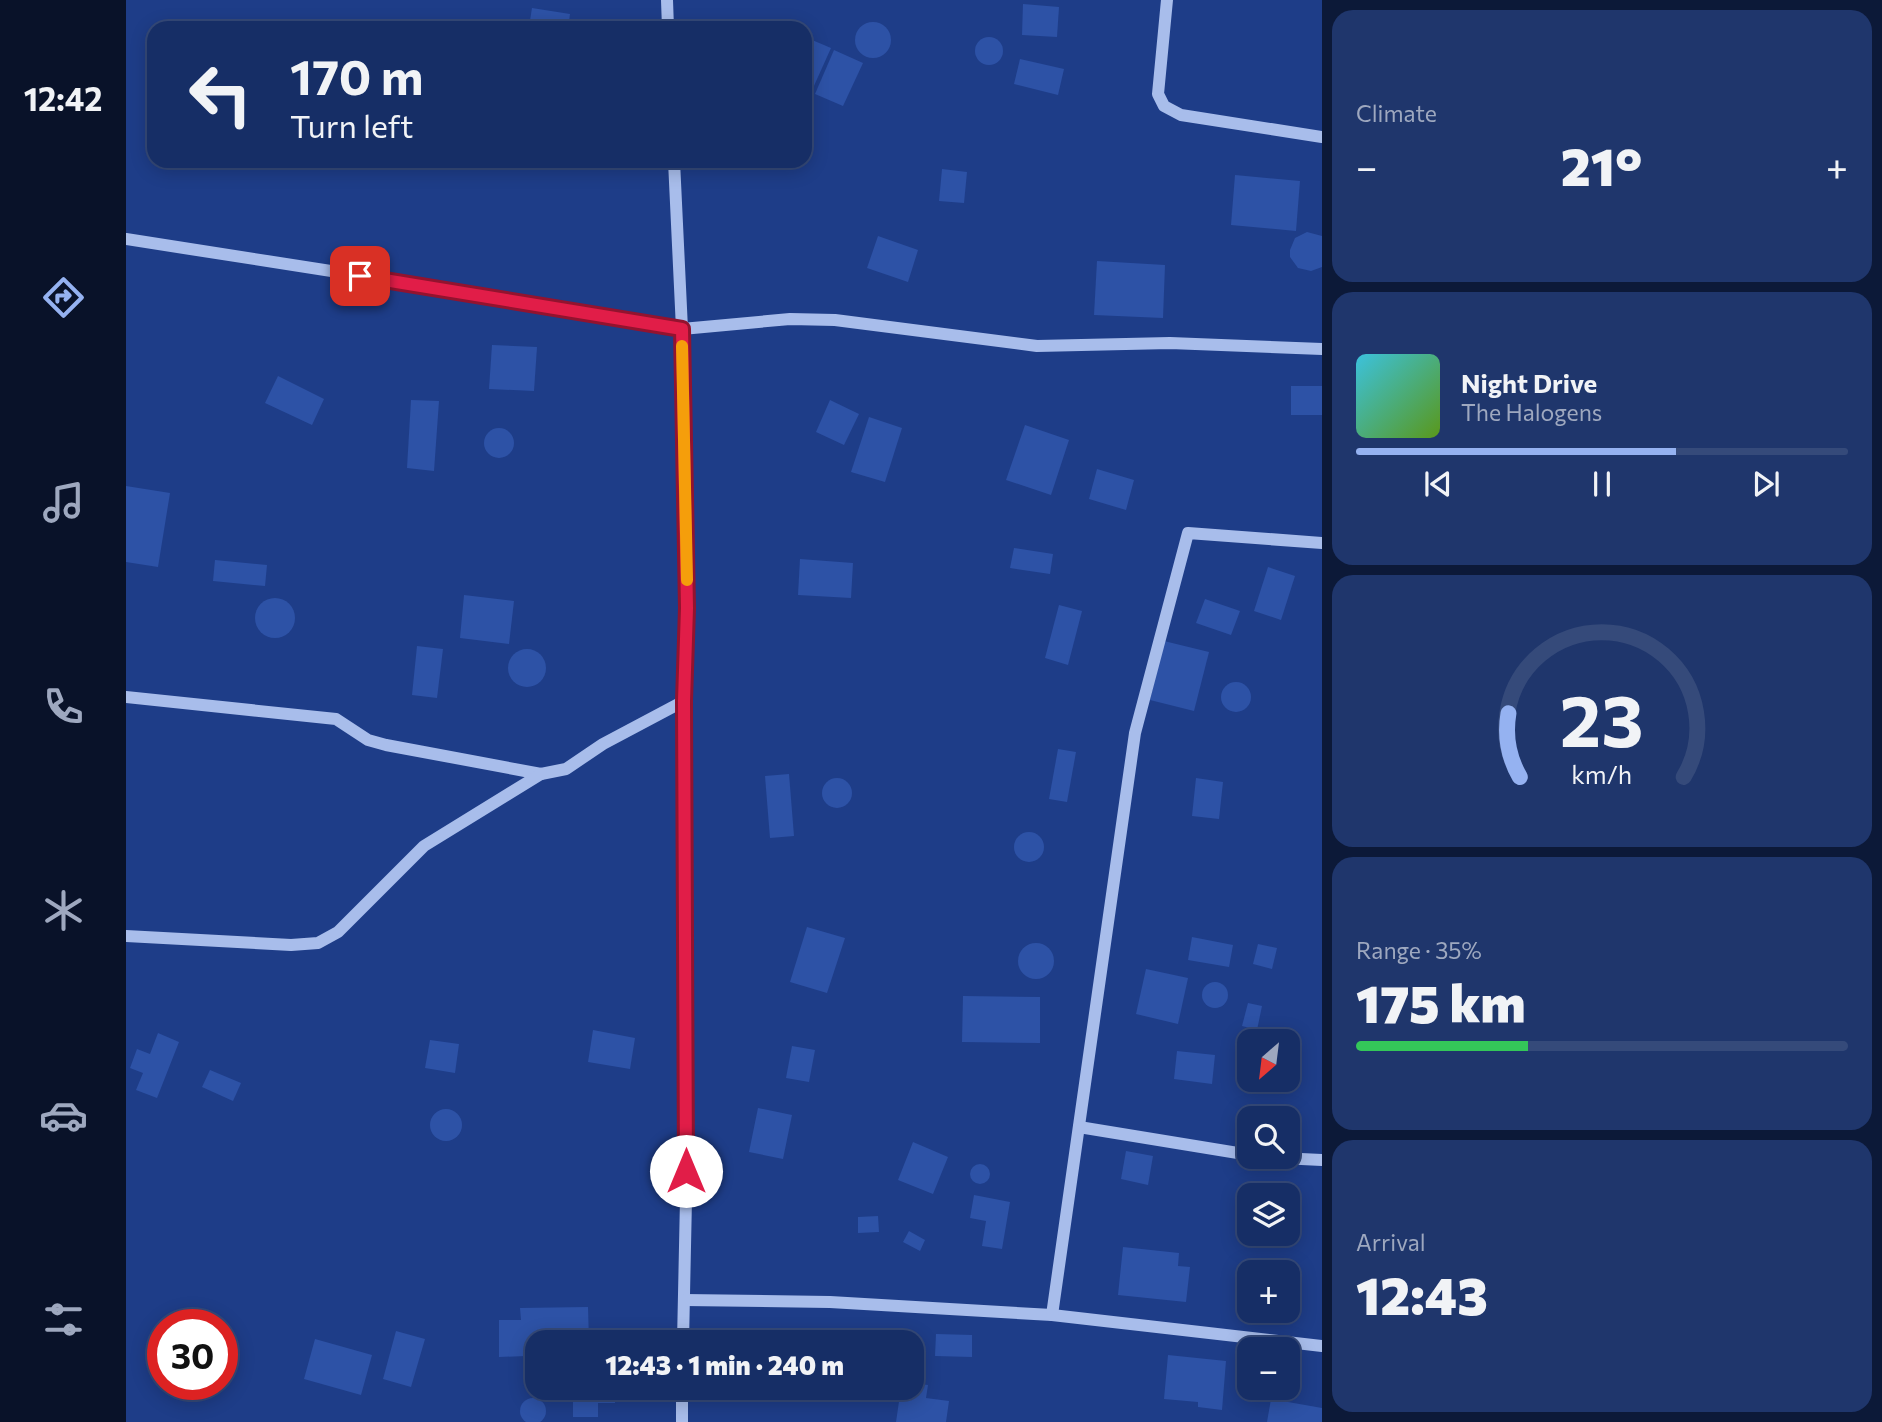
<!DOCTYPE html>
<meta charset="utf-8">
<style>
body{margin:0;font-family:Commissioner,sans-serif;background:#1f366c;color:#f1f3f6;height:100vh;display:flex;flex-direction:column;font-size:26px;white-space:nowrap}
*{box-sizing:border-box;margin:0}
p{font-size:23px;color:#9ea8bf}
.icon{flex:none;width:38px;height:38px;fill:none;stroke:currentColor;stroke-width:2;stroke-linecap:round;stroke-linejoin:round}
.map{position:relative;flex:1;overflow:hidden}
.details{display:flex;flex-direction:column;gap:10px;padding:10px;background:#0c1938;width:560px}
.details>*{flex:none}
.banner{position:absolute;left:21px;top:21px;width:665px;height:147px;border-radius:21px;box-shadow:0 4px 18px #0003,0 0 0 2px #354a7a;background:#162e66;color:#f1f3f6;overflow:hidden}
.needle{width:46px;rotate:208deg}
.buttons{position:absolute;left:1111px;top:1029px;display:grid;gap:14px}
.buttons a{display:grid;place-items:center;width:63px;height:63px;border-radius:14px;background:#162e66;box-shadow:0 4px 18px #0003,0 0 0 2px #354a7a;font-size:35px}
.speed{position:absolute;left:21px;top:1309px;display:flex;gap:14px;font-size:35px;font-weight:700;text-align:center}
.speed>*{display:grid;place-content:center;width:91px;height:91px;border-radius:50%;background:#162e66;box-shadow:0 4px 18px #0003,0 0 0 2px #354a7a;line-height:1}
.speed .limit{border:10px solid #d22;background:#fff;color:#111}
.pin{position:absolute;display:grid;place-items:center;width:60px;height:60px;color:#fff;margin:-30px;border-radius:14px;box-shadow:0 4px 10px #0006}
.me{position:absolute;width:77px;margin:-38px;rotate:0deg;stroke-linejoin:round;filter:drop-shadow(0 0 5px #0008)}
.turn{display:flex;align-items:center;gap:24px;height:147px;padding:0 28px;font-size:32px}
.turn .icon{width:91px;height:91px;stroke-width:2.5}
.turn b{display:block;font-size:49px;line-height:60px}
.big{font-size:52px;font-weight:800;line-height:1.1}
.details .tile{flex:1;display:flex;flex-direction:column;justify-content:center;gap:10px;min-width:0;padding:0 24px;border-radius:21px;background:#1f366c}
.details .dial{align-items:center;gap:0}
.dial svg{height:182px;overflow:visible;fill:none;stroke:#354a7a;stroke-width:7;stroke-linecap:round;text-anchor:middle}
.dial text{fill:#f1f3f6;stroke:none}
.song{display:flex;align-items:center;gap:21px}
.cover{width:84px;height:84px;border-radius:10px;background:linear-gradient(135deg,hsl(190 70% 55%),hsl(90 70% 35%))}
.played{height:7px;border-radius:4px;background:linear-gradient(90deg,#95b2f1 65%,#354a7a 65%)}
.keys{display:flex;justify-content:space-around;direction:ltr}
.heat{display:flex;justify-content:space-between;align-items:center;font-size:38px;direction:ltr}
.charge{height:10px;border-radius:5px;background:linear-gradient(90deg,#34c759 35%,#354a7a 0)}
.trip{position:absolute;left:399px;top:1330px;width:399px;height:70px;border-radius:21px;background:#162e66;box-shadow:0 4px 18px #0003,0 0 0 2px #354a7a;font-weight:800;line-height:70px;text-align:center}
main{display:flex;flex:1;min-height:0}
.tabs{display:flex;flex-direction:column;width:126px;justify-content:space-around;align-items:center;background:#091229;color:#9ea8bf}
.tabs .icon{width:49px;height:49px}
.tabs .on{color:#95b2f1}
.tabs b{font-size:32px;color:#f1f3f6}
.map>svg:first-child{display:block}
</style>
<main>
<nav class="tabs">
<b>12:42</b>
<svg class="icon on" aria-label="directions" viewBox="0 0 24 24"><path d="M12 3l9 9-9 9-9-9zM9 14v-3h6M13 9l2 2-2 2"/></svg>
<svg class="icon" aria-label="music" viewBox="0 0 24 24"><path d="M9 18V5l10-2v13"/><circle cx="6" cy="18" r="3"/><circle cx="16" cy="16" r="3"/></svg>
<svg class="icon" aria-label="phone" viewBox="0 0 24 24"><path d="M5 4h4l2 5-3 2q2 4 5 5l2-3 5 2v4C11 20 4 13 5 4z"/></svg>
<svg class="icon" aria-label="climate" viewBox="0 0 24 24"><path d="M12 3v18M4 7l16 10M4 17L20 7"/></svg>
<svg class="icon" aria-label="car" viewBox="0 0 24 24"><path d="M5 17H2v-5l4-1 3-4h7l3 4 3 1v5h-3M9 17h6M6 11h13"/><circle cx="7" cy="17" r="2"/><circle cx="17" cy="17" r="2"/></svg>
<svg class="icon" aria-label="filters" viewBox="0 0 24 24"><path d="M4 7h16M4 17h16"/><circle cx="9" cy="7" r="2"/><circle cx="15" cy="17" r="2"/></svg>
</nav>
<div class="map">
<svg width="1196" height="1422" viewBox="0 0 1196 1422">
<rect width="100%" height="100%" fill="#1e3d88"/>
<!-- building -->
<g fill="#2d52a6">
<path d="M897,4L933,7L931,37L896,35Z"/>
<path d="M406,8L444,14L442,28L403,27Z"/>
<circle cx="747" cy="40" r="18"/>
<path d="M679,37L705,48L687,88L679,85Z"/>
<circle cx="863" cy="51" r="14"/>
<path d="M708,50L737,63L717,106L689,94Z"/>
<path d="M894,59L938,69L932,95L888,84Z"/>
<path d="M816,169L841,172L838,203L813,201Z"/>
<path d="M1109,175L1174,181L1170,231L1105,225Z"/>
<path d="M1181,232L1196,236V267L1185,271L1172,268L1164,257V250L1169,238Z"/>
<path d="M752,236L792,250L782,282L741,268Z"/>
<path d="M971,261L1039,265L1037,318L968,315Z"/>
<path d="M366,345L411,347L408,391L363,389Z"/>
<path d="M152,376L198,399L186,425L139,403Z"/>
<rect x="1165" y="386" width="31" height="29"/>
<path d="M285,400L313,401L308,471L281,468Z"/>
<path d="M704,400L733,414L718,445L690,432Z"/>
<path d="M743,417L776,428L759,482L725,472Z"/>
<path d="M899,425L943,440L925,495L880,480Z"/>
<circle cx="373" cy="443" r="15"/>
<path d="M971,469L1008,480L1000,510L963,499Z"/>
<path d="M0,486L44,493L32,567L0,562Z"/>
<path d="M888,548L927,554L924,574L884,568Z"/>
<path d="M674,559L727,563L725,598L672,595Z"/>
<path d="M89,560L141,565L139,586L87,581Z"/>
<path d="M1142,567L1169,576L1155,620L1128,611Z"/>
<path d="M338,595L388,601L383,644L334,638Z"/>
<circle cx="149" cy="618" r="20"/>
<path d="M1079,599L1114,611L1105,635L1070,623Z"/>
<path d="M933,605L956,611L942,665L919,658Z"/>
<path d="M1038,641L1083,652L1068,711L1024,700Z"/>
<path d="M291,646L317,649L311,698L286,695Z"/>
<circle cx="401" cy="668" r="19"/>
<circle cx="1110" cy="697" r="15"/>
<path d="M932,749L950,752L941,802L923,799Z"/>
<path d="M663,774L668,836L644,838L639,776Z"/>
<circle cx="711" cy="793" r="15"/>
<path d="M1070,778L1097,782L1093,819L1066,816Z"/>
<circle cx="903" cy="847" r="15"/>
<path d="M681,927L719,938L701,993L664,982Z"/>
<path d="M1066,937L1107,945L1103,967L1062,960Z"/>
<circle cx="910" cy="961" r="18"/>
<path d="M1132,944L1151,948L1146,969L1127,964Z"/>
<path d="M1020,969L1062,978L1052,1024L1010,1014Z"/>
<circle cx="1089" cy="995" r="13"/>
<path d="M837,996L914,997V1043L836,1042Z"/>
<path d="M1122,1003L1136,1006L1131,1030L1116,1026Z"/>
<path d="M467,1030L509,1038L504,1069L462,1062Z"/>
<path d="M32,1033L53,1042L31,1098L10,1090L17,1073L4,1068L11,1049L24,1054Z"/>
<path d="M304,1040L333,1044L329,1073L299,1068Z"/>
<path d="M666,1046L689,1050L683,1082L660,1078Z"/>
<path d="M1051,1051L1089,1055L1086,1084L1048,1079Z"/>
<path d="M84,1070L115,1083L107,1101L76,1087Z"/>
<path d="M632,1108L666,1115L657,1159L623,1152Z"/>
<circle cx="320" cy="1125" r="16"/>
<path d="M787,1142L822,1157L807,1194L772,1180Z"/>
<path d="M1000,1151L1027,1156L1022,1185L995,1179Z"/>
<circle cx="854" cy="1174" r="10"/>
<path d="M848,1195L884,1202L876,1249L856,1246L860,1221L844,1218Z"/>
<path d="M752,1216L753,1232L732,1233V1217Z"/>
<path d="M783,1231L799,1240L794,1251L777,1242Z"/>
<path d="M997,1247L1053,1253L1052,1266L1064,1267L1060,1302L992,1295Z"/>
<path d="M462,1307L463,1342H411V1367H400V1356L373,1357V1320H395L394,1308Z"/>
<path d="M270,1331L299,1339L285,1387L257,1379Z"/>
<path d="M810,1334L846,1335V1357L809,1356Z"/>
<path d="M189,1339L246,1355L235,1395L178,1379Z"/>
<path d="M1042,1355L1100,1361L1096,1410L1072,1407V1402L1038,1399Z"/>
<path d="M786,1383L802,1385L800,1398L823,1401L820,1422H770L775,1388H786Z"/>
<path d="M447,1388H489V1403H472V1417H447Z"/>
<circle cx="407" cy="1411" r="13"/>
<path d="M1145,1399L1196,1408V1422H1141Z"/>
</g>
<g fill="none" stroke-linecap="round" stroke-linejoin="round">
<!-- minor -->
<g stroke="#a8bdeb" stroke-width="12">
<path d="M541,0L542,28"/>
<path d="M1041,0L1032,94L1038,106L1055,115L1196,137"/>
<path d="M548,161L556,329L561,608L558,701L560,1199L557,1342"/>
<path d="M0,239L365,296L556,329L664,319L709,320L911,346L1044,343L1196,349"/>
<path d="M0,697L210,719L242,740L260,745L415,774L440,769L477,744L558,701"/>
<path d="M0,936L165,945L192,943L212,932L298,846L415,774"/>
<path d="M953,1127L1124,1155"/>
<path d="M1136,1157L1196,1160"/>
<path d="M558,1300L704,1302L926,1315L1196,1346"/>
<path d="M926,1315L1009,733L1062,533L1196,543"/>
<path d="M556,1422V1388"/>
</g>
</g>
<g fill="none" stroke-linecap="round" stroke-linejoin="round">
<!-- route casing -->
<g stroke="#92132f" stroke-width="18">
<path id="route" d="M234,276L556,329L561,608L558,701L560,1171"/>
</g>
<!-- route -->
<use href="#route" stroke="#e11d48" stroke-width="12"/>
<!-- slow -->
<path stroke="#f59e0b" stroke-width="12" d="M556,346L561,580"/>
</g>
</svg>
<div class="buttons">
<a><svg class="needle" viewBox="-14 -14 28 28"><path d="M0-13l5 13h-10z" fill="#e53935"/><path d="M0 13l5-13h-10z" fill="#9ea8bf"/></svg></a>
<a><svg class="icon" aria-label="search" viewBox="0 0 24 24"><circle cx="10" cy="10" r="6"/><path d="M15 15l6 6"/></svg></a>
<a><svg class="icon" aria-label="layers" viewBox="0 0 24 24"><path d="M12 4l9 5-9 5-9-5zM3 14l9 5 9-5"/></svg></a>
<a>+</a>
<a>−</a>
</div>
<div class="speed"><div class="limit">30</div></div>
<div class="pin" style="left:234px;top:276px;background:#d93025"><svg class="icon" aria-label="arrive" viewBox="0 0 24 24"><path d="M6 21V4h12l-3 4 3 4H6"/></svg></div>
<svg class="me" style="left:560px;top:1171px" viewBox="-20 -20 40 40"><circle r="19" fill="#fff"/><path d="M0-13L10 11 0 6-10 11z" fill="#e11d48"/></svg>
<div class="trip">12:43 · 1 min · 240 m</div>
<div class="banner">
<div class="turn"><svg class="icon" aria-label="left" viewBox="0 0 24 24"><path d="M17 20v-9H6M10 6l-5 5 5 5"/></svg><div><b>170 m</b>Turn left</div></div>
</div>
</div>
<section class="details">
<div class="tile"><p>Climate</p>
<div class="heat"><a>−</a><b class="big">21°</b><a>+</a></div>
</div>
<div class="tile">
<div class="song"><i class="cover"></i><div><b>Night Drive</b><p>The Halogens</p></div></div>
<div class="played"></div>
<div class="keys"><svg class="icon" aria-label="previous" viewBox="0 0 24 24"><path d="M18 5L8 12l10 7zM5 5v14"/></svg><svg class="icon" aria-label="pause" viewBox="0 0 24 24"><path d="M8 5v14M16 5v14"/></svg><svg class="icon" aria-label="next" viewBox="0 0 24 24"><path d="M6 5l10 7-10 7zM19 5v14"/></svg></div>
</div>
<div class="tile dial"><svg viewBox="0 0 100 80">
<path d="M14 69A42 42 0 1 1 86 69"/>
<path d="M14 69A42 42 0 0 1 9 41" stroke="#95b2f1"/>
<text x="50" y="56" font-size="32" font-weight="700">23</text>
<text x="50" y="72" font-size="11">km/h</text>
</svg></div>
<div class="tile"><p>Range · 35%</p><b class="big">175 km</b><div class="charge"></div></div>
<div class="tile"><p>Arrival</p><b class="big">12:43</b></div>
</section>
</main>
